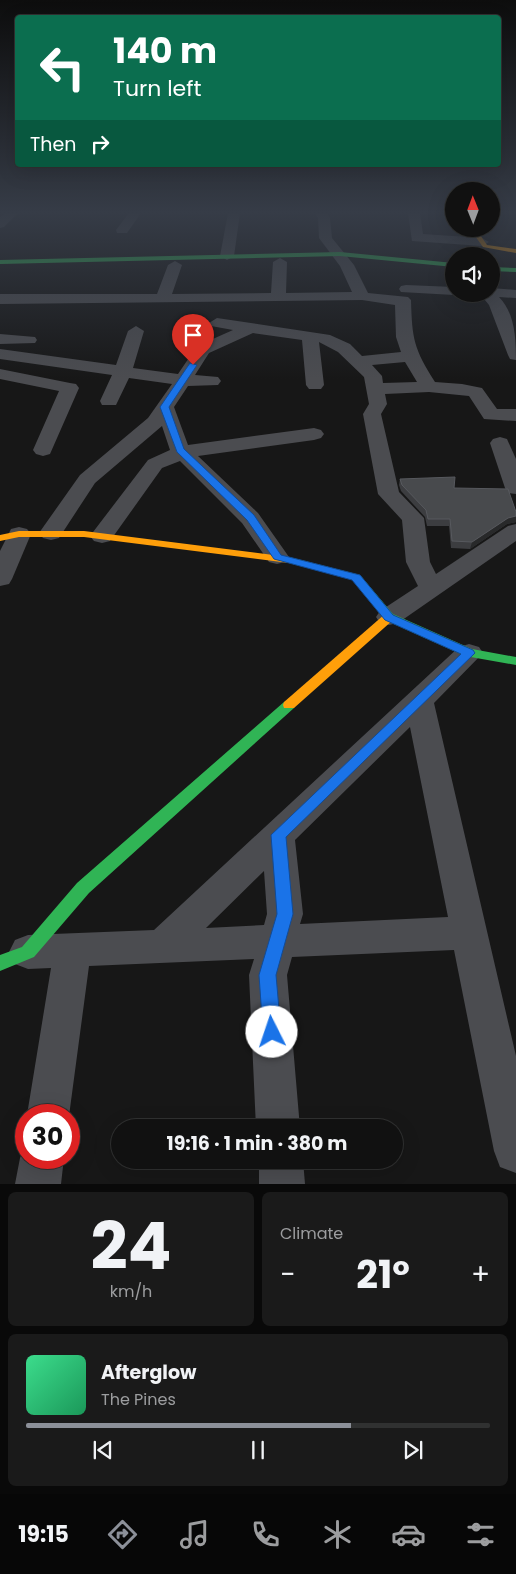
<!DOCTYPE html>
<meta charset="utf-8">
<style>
body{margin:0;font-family:Poppins,sans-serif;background:#1a1a1a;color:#f1f3f6;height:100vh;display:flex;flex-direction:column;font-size:19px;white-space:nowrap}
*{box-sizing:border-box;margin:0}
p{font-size:16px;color:#9c9d9f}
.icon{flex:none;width:28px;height:28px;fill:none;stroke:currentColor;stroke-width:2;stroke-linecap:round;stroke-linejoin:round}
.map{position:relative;height:1184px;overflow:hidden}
.sheet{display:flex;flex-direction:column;gap:8px;padding:8px;background:#090909;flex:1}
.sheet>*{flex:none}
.top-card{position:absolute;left:15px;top:15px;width:486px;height:152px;border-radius:5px;box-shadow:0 5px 20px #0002,0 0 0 1px #303131;background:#0b6e4f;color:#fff;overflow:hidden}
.needle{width:32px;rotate:359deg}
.tools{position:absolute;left:445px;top:182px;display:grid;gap:10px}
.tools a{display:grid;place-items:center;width:55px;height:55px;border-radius:50%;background:#111;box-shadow:0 5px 20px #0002,0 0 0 1px #303131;font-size:25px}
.speed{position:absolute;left:15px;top:1104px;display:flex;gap:10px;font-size:25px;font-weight:700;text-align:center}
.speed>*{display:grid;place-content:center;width:65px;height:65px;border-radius:50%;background:#111;box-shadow:0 5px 20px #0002,0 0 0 1px #303131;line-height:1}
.speed .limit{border:8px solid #d22;background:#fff;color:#111}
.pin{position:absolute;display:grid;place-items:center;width:42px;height:42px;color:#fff;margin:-51px -21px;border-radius:50% 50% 50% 0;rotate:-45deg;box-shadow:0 0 5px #0007}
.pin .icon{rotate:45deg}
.me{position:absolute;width:55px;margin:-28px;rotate:356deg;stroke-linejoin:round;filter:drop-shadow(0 0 4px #0008)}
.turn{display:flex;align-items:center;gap:18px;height:105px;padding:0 15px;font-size:22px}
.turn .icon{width:65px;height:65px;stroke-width:2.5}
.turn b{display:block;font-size:35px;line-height:42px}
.then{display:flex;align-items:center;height:48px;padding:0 15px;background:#0003;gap:10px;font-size:19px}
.big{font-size:38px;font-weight:700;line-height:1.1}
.sheet .tile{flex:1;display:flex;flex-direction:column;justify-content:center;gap:8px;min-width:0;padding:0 18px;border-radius:8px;background:#1a1a1a}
.sheet .dial{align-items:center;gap:0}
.dial b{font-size:65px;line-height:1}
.song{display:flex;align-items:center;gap:15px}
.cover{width:60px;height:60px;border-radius:8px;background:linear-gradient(135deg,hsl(150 70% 55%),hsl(150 70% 35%))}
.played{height:5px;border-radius:2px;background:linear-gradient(90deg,#8c9099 70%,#303131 70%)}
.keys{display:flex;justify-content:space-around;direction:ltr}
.heat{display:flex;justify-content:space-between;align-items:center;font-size:28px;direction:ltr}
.sheet .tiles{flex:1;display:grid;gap:8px;grid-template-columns:1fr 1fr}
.tile:last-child{grid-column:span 2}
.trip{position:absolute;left:111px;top:1119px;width:292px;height:50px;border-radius:25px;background:#111;box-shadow:0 5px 20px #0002,0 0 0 1px #303131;font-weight:700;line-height:50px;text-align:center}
.tabs{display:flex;height:80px;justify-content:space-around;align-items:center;background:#070707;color:#9c9d9f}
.tabs .icon{width:35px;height:35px}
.tabs .active{color:#8c9099}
.tabs b{font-size:22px;color:#f1f3f6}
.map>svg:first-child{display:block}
</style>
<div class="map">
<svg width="516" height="1184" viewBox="0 0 516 1184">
<rect width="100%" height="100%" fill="#171717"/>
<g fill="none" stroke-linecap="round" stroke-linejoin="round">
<!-- street -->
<g fill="#4b4c50" fill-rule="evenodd">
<path d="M5,213H18L4,227L0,228V217Z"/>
<path d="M129,213H141L127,233H117L116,230Z"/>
<path d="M228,213H240L234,256L227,260L220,256Z"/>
<path d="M315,213H327L330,218L332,238L354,265L368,293L408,297L411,300C412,339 414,349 435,382L462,384L482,388L497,409H516V421L484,419L469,396L429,392L385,394L387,404L381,414L399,492L424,518L430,562L436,574L508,526L516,524V541L398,623L389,625L380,623L376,617L380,611L418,586L406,562L402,520L378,494L363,414L369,404L364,377L338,352L319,342L324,385L321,389H309L306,385L302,340L253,333L209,353L195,375L218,377L221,381L218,385L188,386L174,407L188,445L314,428L321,430L324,434L321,438L314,440L198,456L258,513L289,557L285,562L277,564L269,562L242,523L180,461L162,468L110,541L102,543L94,541L90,536L148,460L170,450L162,426L95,483L59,538L51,540L43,538L39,533L80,475L148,418L172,384L129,378L116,405H102L100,401L112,375L0,359V349L116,365L128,331L136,326L144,331L133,368L178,374L197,346L233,330L211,326L209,323L217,318L330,335L350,344L362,356L401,352L396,337L395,305L362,300L0,304V294H157L168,265L175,261L182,265L172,294L271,293L273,262L280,258L287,262L286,293L352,292L340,266L319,238L318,218ZM405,362L417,382L383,383L382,376L372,365Z"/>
<path d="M408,213H420L423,234L482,238L489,242L482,246L412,241Z"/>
<path d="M406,285L454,287V294H460L454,295L401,292L399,289L401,286Z"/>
<path d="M491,288L516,290V298L499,297C515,313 516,339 516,360L510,359L508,355L489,305L480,294H491Z"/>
<path d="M0,334L35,337L37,340L35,343L0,344Z"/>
<path d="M0,369L70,383L76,384L79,388L50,454L43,456L36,454L33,450L59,391L0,379Z"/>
<path d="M500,437L507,439L516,459V494L508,493L505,488L490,443L493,439Z"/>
<path d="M19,527L27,529L31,534L12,579L9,584L0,586V551L11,529Z"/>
<path d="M469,644L479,647L483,653L434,703L516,1056V1173L500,1167L494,1151L454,950L292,957L287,975L300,1128H256L249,975L254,959L89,966L69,1116L27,1115L51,968L28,969L15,964L9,952L15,940L28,935L154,930L459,647ZM410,727L448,917L300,924L303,914L295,840ZM264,871L267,914L264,925L206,928Z"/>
<path d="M26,1143V1158H64L61,1184H15L20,1158Z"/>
<path d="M259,1160H303L305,1184H259Z"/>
</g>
<!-- fast -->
<g fill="#30b455" fill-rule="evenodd">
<path d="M340,252L454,263V267L340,256L0,264V260Z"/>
<path d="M491,267L516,268V272L491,271Z"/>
<path d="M289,557L360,575L393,614L472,649L516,657V665L465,656L385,620L352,579L285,562L284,560L285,558Z"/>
<path d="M289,700L294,702L295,705L294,708L89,893L34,957L0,971V955L22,947L77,883L284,702Z"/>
</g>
<!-- slow -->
<g fill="#ff9f0a" fill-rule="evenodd">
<path d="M470,229H476L487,245L516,249V253L483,247Z"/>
<path d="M19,531H84L289,557L294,560L289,563L84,537H19L0,541V535Z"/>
<path d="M389,613L395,617L393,620L294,708H284L283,705L284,702L385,614Z"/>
</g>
</g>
<!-- wall -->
<path fill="#3c3d40" d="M400,479L454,488L516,522L507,524L470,549L451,548L449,526H427L425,517L401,491L399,485Z"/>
<!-- shaded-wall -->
<path fill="#28292a" d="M516,516V522L507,524L470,549L472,542L508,518Z"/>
<!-- building -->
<path fill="#484a4d" stroke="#57595e" d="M455,477L454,488L508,489L516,512V516L508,518L472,542L452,541L450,519H428L426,510L402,485L400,479Z"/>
<!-- sky -->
<linearGradient id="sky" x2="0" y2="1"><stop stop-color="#0d0d0d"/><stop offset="0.56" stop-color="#363c47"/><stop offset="1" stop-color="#363c47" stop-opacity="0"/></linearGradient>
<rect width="516" height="379" fill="url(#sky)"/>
<!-- route -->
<path fill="#1a73e8" stroke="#114b97" d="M190,363L197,365L169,407L184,449L254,515L281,555L360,575L393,615L473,650L475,653L286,837L293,914L276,975L281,1032L278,1039L272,1041L265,1039L263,1032L259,975L277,914L271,835L461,654L385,620L352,580L274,559L247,520L177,452L160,407Z"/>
</svg>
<div class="tools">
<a><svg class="needle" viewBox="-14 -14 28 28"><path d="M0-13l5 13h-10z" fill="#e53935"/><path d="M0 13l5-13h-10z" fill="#9c9d9f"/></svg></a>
<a><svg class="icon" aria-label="sound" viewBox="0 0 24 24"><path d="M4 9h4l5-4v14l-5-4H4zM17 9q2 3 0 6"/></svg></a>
</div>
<div class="speed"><div class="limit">30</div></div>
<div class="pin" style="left:193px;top:365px;background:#d93025"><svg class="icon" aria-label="arrive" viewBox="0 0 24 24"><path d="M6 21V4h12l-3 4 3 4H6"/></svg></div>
<svg class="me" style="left:272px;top:1032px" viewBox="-20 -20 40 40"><circle r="19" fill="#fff"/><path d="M0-13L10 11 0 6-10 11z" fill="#1a73e8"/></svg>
<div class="trip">19:16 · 1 min · 380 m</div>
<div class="top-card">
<div class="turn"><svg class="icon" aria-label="left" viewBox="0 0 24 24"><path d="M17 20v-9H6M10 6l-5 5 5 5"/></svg><div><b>140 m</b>Turn left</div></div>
<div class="then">Then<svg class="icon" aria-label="right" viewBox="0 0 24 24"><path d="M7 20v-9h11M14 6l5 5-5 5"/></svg></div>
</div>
</div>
<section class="sheet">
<div class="tiles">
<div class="tile dial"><b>24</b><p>km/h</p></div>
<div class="tile"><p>Climate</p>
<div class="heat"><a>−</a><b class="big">21°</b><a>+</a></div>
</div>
<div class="tile">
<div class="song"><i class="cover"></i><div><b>Afterglow</b><p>The Pines</p></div></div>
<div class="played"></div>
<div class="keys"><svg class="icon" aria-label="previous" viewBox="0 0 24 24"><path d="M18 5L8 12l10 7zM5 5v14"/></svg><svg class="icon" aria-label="pause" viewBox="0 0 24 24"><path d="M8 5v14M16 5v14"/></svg><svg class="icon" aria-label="next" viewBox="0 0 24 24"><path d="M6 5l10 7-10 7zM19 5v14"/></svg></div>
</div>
</div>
</section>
<nav class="tabs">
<b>19:15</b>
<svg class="icon active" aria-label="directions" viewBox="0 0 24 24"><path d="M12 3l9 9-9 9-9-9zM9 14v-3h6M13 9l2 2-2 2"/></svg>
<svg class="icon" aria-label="music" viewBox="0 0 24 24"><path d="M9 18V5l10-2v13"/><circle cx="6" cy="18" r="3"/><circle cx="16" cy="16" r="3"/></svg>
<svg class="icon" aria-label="phone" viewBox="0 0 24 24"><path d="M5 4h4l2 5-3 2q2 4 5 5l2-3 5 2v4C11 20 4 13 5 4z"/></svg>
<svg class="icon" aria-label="climate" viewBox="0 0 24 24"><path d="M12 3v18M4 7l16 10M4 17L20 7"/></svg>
<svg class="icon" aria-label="car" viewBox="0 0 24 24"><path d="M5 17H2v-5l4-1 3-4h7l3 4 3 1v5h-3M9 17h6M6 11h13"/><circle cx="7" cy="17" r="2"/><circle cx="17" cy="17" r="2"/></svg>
<svg class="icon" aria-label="filters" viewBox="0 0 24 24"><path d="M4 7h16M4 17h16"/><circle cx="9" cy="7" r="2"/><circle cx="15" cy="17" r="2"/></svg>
</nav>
